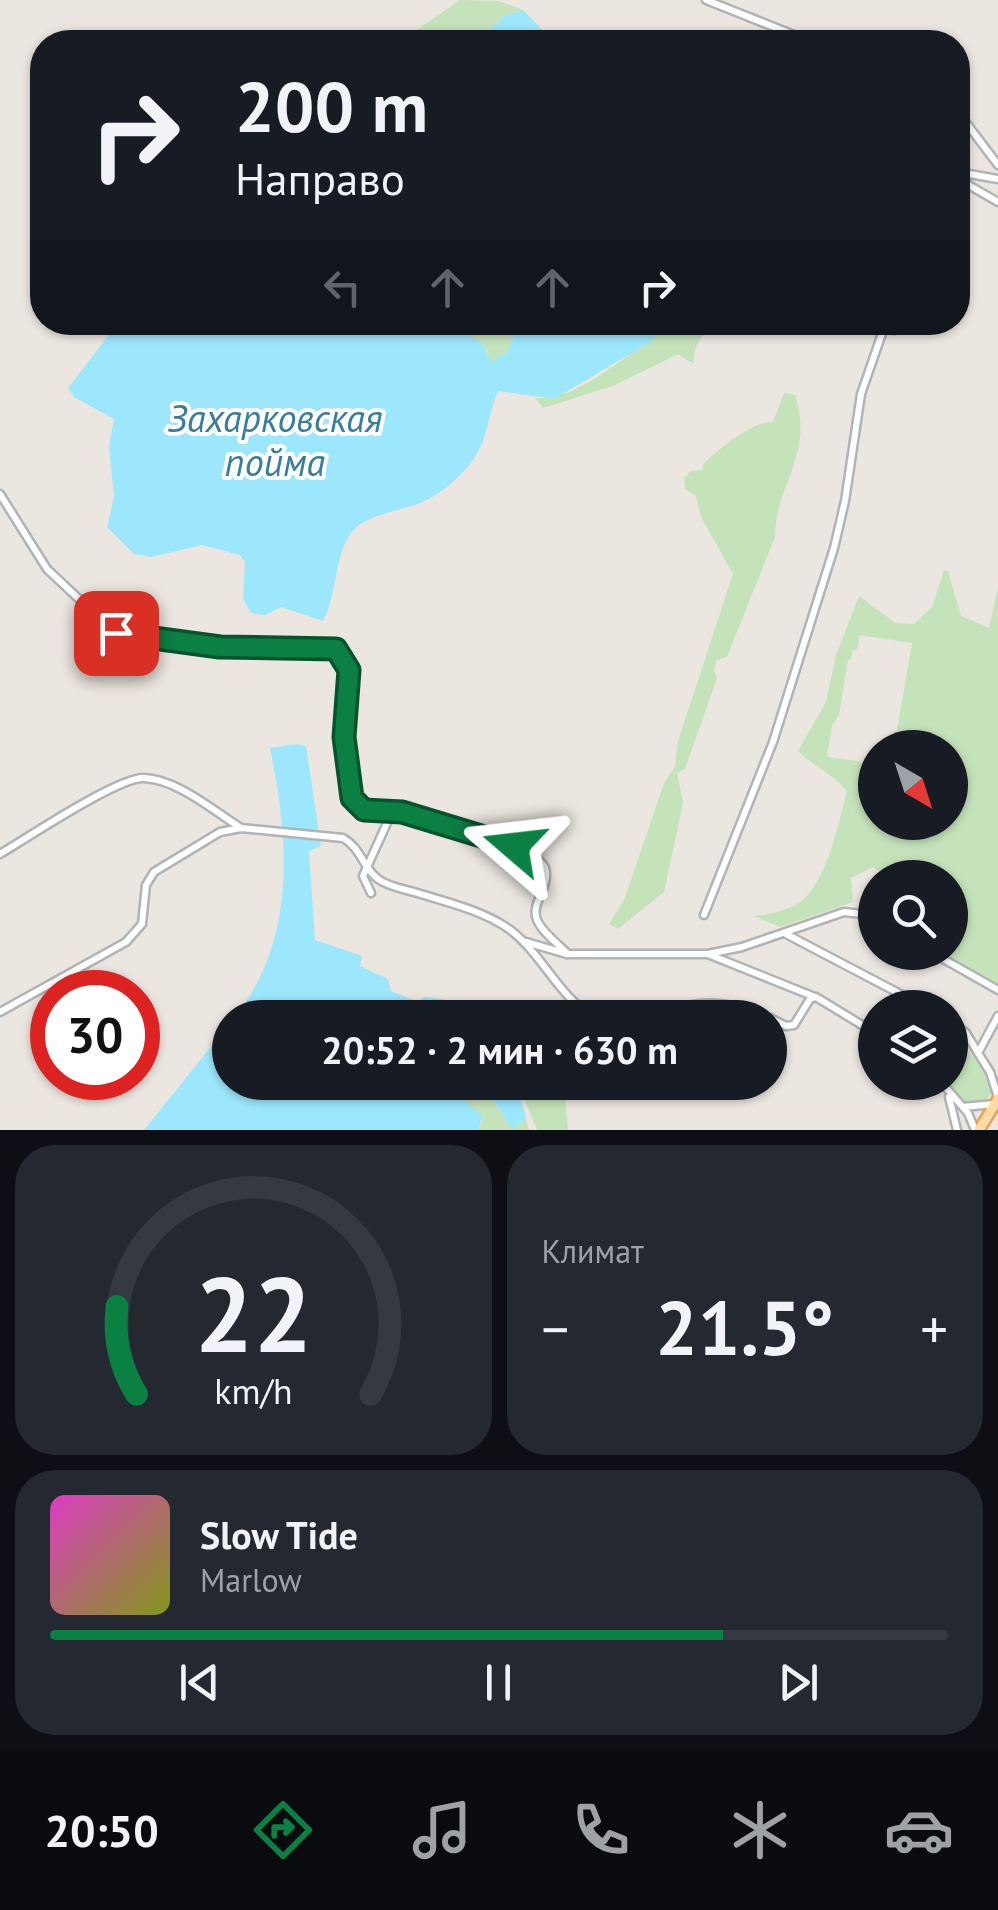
<!DOCTYPE html>
<html lang="ru">
<meta charset="utf-8">
<style>
body{margin:0;font-family:"PT Sans",sans-serif;background:#242831;color:#f1f3f6;height:100vh;display:flex;flex-direction:column;font-size:38px;white-space:nowrap}
*{box-sizing:border-box;margin:0}
p{font-size:32px;color:#9ea1a6}
.icon{flex:none;width:55px;height:55px;fill:none;stroke:currentColor;stroke-width:2;stroke-linecap:round;stroke-linejoin:round}
.map{position:relative;height:1130px;overflow:hidden}
.drawer{display:flex;flex-direction:column;gap:15px;padding:15px;background:#0d0f14;flex:1}
.drawer>*{flex:none}
.top-card{position:absolute;left:30px;top:30px;width:940px;height:305px;border-radius:40px;box-shadow:0 2px 8px #0004;background:#171b24;color:#f1f3f6;overflow:hidden}
.needle{width:65px;rotate:141deg}
.fabs{position:absolute;left:858px;top:730px;display:grid;gap:20px}
.fabs a{display:grid;place-items:center;width:110px;height:110px;border-radius:50%;background:#171b24;box-shadow:0 2px 8px #0004;font-size:50px}
.speed{position:absolute;left:30px;top:970px;display:flex;gap:20px;font-size:50px;font-weight:700;text-align:center}
.speed>*{display:grid;place-content:center;width:130px;height:130px;border-radius:50%;background:#171b24;box-shadow:0 2px 8px #0004;line-height:1}
.speed .limit{border:15px solid #d22;background:#fff;color:#111}
.pin{position:absolute;display:grid;place-items:center;width:85px;height:85px;color:#fff;margin:-42px;border-radius:20px;box-shadow:0 5px 15px #0006}
.me{position:absolute;width:110px;margin:-55px;rotate:287deg;stroke-linejoin:round;filter:drop-shadow(0 0 8px #0008)}
.turn{display:flex;align-items:center;gap:35px;height:210px;padding:0 40px;font-size:45px}
.turn .icon{width:130px;height:130px;stroke-width:2.5}
.turn b{display:block;font-size:70px;line-height:85px}
.lanes{display:flex;align-items:center;height:95px;padding:0 40px;background:#0003;justify-content:center;gap:50px;direction:ltr}
.lanes .off{opacity:.35}
.big{font-size:75px;font-weight:700;line-height:1.1}
.drawer .widget{flex:1;display:flex;flex-direction:column;justify-content:center;gap:15px;min-width:0;padding:0 35px;border-radius:40px;background:#242831}
.drawer .dial{align-items:center;gap:0}
.dial svg{height:260px;overflow:visible;fill:none;stroke:#363941;stroke-width:7;stroke-linecap:round;text-anchor:middle}
.dial text{fill:#f1f3f6;stroke:none}
.song{display:flex;align-items:center;gap:30px}
.cover{width:120px;height:120px;border-radius:15px;background:linear-gradient(135deg,hsl(310 70% 55%),hsl(70 70% 35%))}
.played{height:10px;border-radius:5px;background:linear-gradient(90deg,#0b8043 75%,#363941 75%)}
.keys{display:flex;justify-content:space-around;direction:ltr}
.heat{display:flex;justify-content:space-between;align-items:center;font-size:55px;direction:ltr}
.drawer .tiles{flex:1;display:grid;gap:15px;grid-template-columns:1fr 1fr}
.widget:last-child{grid-column:span 2}
.trip{position:absolute;left:212px;top:1000px;width:575px;height:100px;border-radius:50px;background:#171b24;box-shadow:0 2px 8px #0004;font-weight:700;line-height:100px;text-align:center}
.tabs{display:flex;height:160px;justify-content:space-around;align-items:center;background:#090b0e;color:#9ea1a6}
.tabs .icon{width:70px;height:70px}
.tabs .current{color:#0b8043}
.tabs b{font-size:45px;color:#f1f3f6}
.map>svg:first-child{display:block}
</style>
<div class="map">
<svg width="998" height="1130" viewBox="0 0 998 1130">
<rect width="100%" height="100%" fill="#ebe6df"/>
<!-- green -->
<g fill="#c4e3bb" fill-rule="evenodd">
<path d="M460,0L498,1L523,10L504,16L489,30V42H399Z"/>
<path d="M458,323H520L506,354L494,364L489,362L488,351L466,334Z"/>
<path d="M655,323H715C703,334 692,347 694,364L678,354L613,386L543,408L535,398C578,401 617,359 654,340Z"/>
<path d="M784,393L795,395C815,455 774,487 775,537L727,657L717,660L714,669L717,678L685,769L677,773L683,803L664,892L618,929L609,924L625,898L664,783L675,767L678,741L733,574L701,517L696,496L685,489L684,478L691,471L702,470L704,463C721,448 750,422 773,422Z"/>
<path d="M944,570L948,571L961,616L989,628L998,587V984L943,953L950,952V878L888,877L873,867L851,878L853,902L780,927L754,916C770,914 794,910 806,897C828,875 839,821 847,791C831,772 815,768 798,751L826,702L836,655L859,596L895,623L914,624L932,607ZM860,635L912,643L894,747L950,748V822H875V782L868,780L871,763L827,757L832,726L839,715L848,660L851,659L853,650H857Z"/>
<path d="M950,1032C966,1050 986,1066 992,1092L983,1105L961,1101L949,1083Z"/>
<path d="M416,1083H477L485,1087L512,1129L526,1119L529,1130H479L482,1121L437,1088Z"/>
<path d="M509,1083H564L568,1130H537L523,1096Z"/>
</g>
<!-- water -->
<g fill="#9de7fd">
<path d="M523,10L554,42H489V30L504,16Z"/>
<path d="M118,323H458L466,334L482,343L493,364L498,356L506,354L520,323L655,324L654,340L554,399L498,391C490,409 488,432 479,450C467,473 439,497 415,505C396,511 364,516 351,533C333,559 338,594 323,621L281,607L265,615L251,613L243,599L245,562L240,555L202,545L151,557L134,554L107,527L114,497L109,447L114,419L74,397L68,388Z"/>
<path d="M297,744L306,746L321,846L309,851L315,940L362,956L360,966L388,979L391,991L418,1002L424,997L443,999C459,1011 485,1014 504,1006L518,1017L234,1018C297,940 289,840 270,748Z"/>
<path d="M230,1023V1082L428,1084L455,1093L482,1115L479,1130H144Z"/>
<path d="M477,1083C506,1082 521,1088 526,1119L512,1129L485,1087Z"/>
</g>
<g fill="none" stroke-linecap="round" stroke-linejoin="round">
<!-- street casing -->
<g stroke="#b0b4b7" stroke-width="11">
<g id="street">
<path d="M706,0L812,42"/>
<path d="M958,112L998,165"/>
<path d="M958,172L998,179"/>
<path d="M958,179L998,202"/>
<path d="M894,330L897,322"/>
<path d="M0,494L47,569L115,633L220,647L336,649L349,671L345,737L351,798L364,810L392,812"/>
<path d="M0,854C27,838 118,777 144,778C177,779 214,811 241,828"/>
<path d="M371,893L363,876L392,812H403C428,819 537,845 545,868C551,886 530,903 537,920C542,932 558,944 568,954H708L742,947L844,912L862,914L875,921"/>
<path d="M704,915L773,742L834,548L845,501L861,394L886,322"/>
<path d="M786,934L927,1008"/>
<path d="M526,942L567,954"/>
<path d="M931,952L998,990"/>
<path d="M710,955L815,997"/>
<path d="M0,1012L126,942L142,924L146,885L154,872L220,832L241,828L343,838C361,848 363,868 378,879C387,886 403,889 414,892C446,902 482,910 509,929C542,953 558,997 595,1018"/>
<path d="M998,1016L978,1053L990,1072L998,1097"/>
<path d="M635,1018C690,1005 714,993 768,1018"/>
<path d="M770,1018L786,1026L794,1025L810,999L816,997L875,1033"/>
<path d="M950,1020L966,1033L978,1053"/>
<path d="M941,1082L968,1113L975,1130"/>
<path d="M949,1097L957,1130"/>
<path d="M963,1107L994,1104"/>
</g>
</g>
<!-- primary casing -->
<g stroke="#eda356" stroke-width="14">
<path id="primary" d="M979,1130L998,1099"/>
</g>
<!-- street -->
<use href="#street" stroke="#fff" stroke-width="6"/>
<!-- primary -->
<use href="#primary" stroke="#fddba2" stroke-width="9"/>
</g>
<g fill="none" stroke-linecap="round" stroke-linejoin="round">
<!-- route casing -->
<g stroke="#07532c" stroke-width="25">
<path id="route" d="M116,633L220,647L336,649L349,670L344,737L352,798L364,810L402,812L514,846"/>
</g>
<!-- route -->
<use href="#route" stroke="#0b8043" stroke-width="18"/>
</g>
<g text-anchor="middle" stroke-width="8" stroke-linejoin="round" paint-order="stroke">
<!-- water labels -->
<g font-size="38" font-style="italic" fill="#387e9b" stroke="#fff">
<text x="275" y="432">Захарковская<tspan x="275" dy="44">пойма</tspan></text>
</g>
</g>
</svg>
<div class="fabs">
<a><svg class="needle" viewBox="-14 -14 28 28"><path d="M0-13l5 13h-10z" fill="#e53935"/><path d="M0 13l5-13h-10z" fill="#9ea1a6"/></svg></a>
<a><svg class="icon" aria-label="search" viewBox="0 0 24 24"><circle cx="10" cy="10" r="6"/><path d="M15 15l6 6"/></svg></a>
<a><svg class="icon" aria-label="layers" viewBox="0 0 24 24"><path d="M12 4l9 5-9 5-9-5zM3 14l9 5 9-5"/></svg></a>
</div>
<div class="speed"><div class="limit">30</div></div>
<div class="pin" style="left:116px;top:633px;background:#d93025"><svg class="icon" aria-label="arrive" viewBox="0 0 24 24"><path d="M6 21V4h12l-3 4 3 4H6"/></svg></div>
<svg class="me" style="left:514px;top:846px" viewBox="-20 -20 40 40"><path d="M0-17L14 15 0 8-14 15z" fill="#0b8043" stroke="#fff" stroke-width="4"/></svg>
<div class="trip">20:52 · 2 мин · 630 m</div>
<div class="top-card">
<div class="turn"><svg class="icon" aria-label="right" viewBox="0 0 24 24"><path d="M7 20v-9h11M14 6l5 5-5 5"/></svg><div><b>200 m</b>Направо</div></div>
<div class="lanes"><svg class="icon off" aria-label="left" viewBox="0 0 24 24"><path d="M17 20v-9H6M10 6l-5 5 5 5"/></svg><svg class="icon off" aria-label="ahead" viewBox="0 0 24 24"><path d="M12 20V5M6 11l6-6 6 6"/></svg><svg class="icon off" aria-label="ahead" viewBox="0 0 24 24"><path d="M12 20V5M6 11l6-6 6 6"/></svg><svg class="icon" aria-label="right" viewBox="0 0 24 24"><path d="M7 20v-9h11M14 6l5 5-5 5"/></svg></div>
</div>
</div>
<section class="drawer">
<div class="tiles">
<div class="widget dial"><svg viewBox="0 0 100 80">
<path d="M14 69A42 42 0 1 1 86 69"/>
<path d="M14 69A42 42 0 0 1 8 42" stroke="#0b8043"/>
<text x="50" y="56" font-size="32" font-weight="700">22</text>
<text x="50" y="72" font-size="11">km/h</text>
</svg></div>
<div class="widget"><p>Климат</p>
<div class="heat"><a>−</a><b class="big">21.5°</b><a>+</a></div>
</div>
<div class="widget">
<div class="song"><i class="cover"></i><div><b>Slow Tide</b><p>Marlow</p></div></div>
<div class="played"></div>
<div class="keys"><svg class="icon" aria-label="previous" viewBox="0 0 24 24"><path d="M18 5L8 12l10 7zM5 5v14"/></svg><svg class="icon" aria-label="pause" viewBox="0 0 24 24"><path d="M8 5v14M16 5v14"/></svg><svg class="icon" aria-label="next" viewBox="0 0 24 24"><path d="M6 5l10 7-10 7zM19 5v14"/></svg></div>
</div>
</div>
</section>
<nav class="tabs">
<b>20:50</b>
<svg class="icon current" aria-label="directions" viewBox="0 0 24 24"><path d="M12 3l9 9-9 9-9-9zM9 14v-3h6M13 9l2 2-2 2"/></svg>
<svg class="icon" aria-label="music" viewBox="0 0 24 24"><path d="M9 18V5l10-2v13"/><circle cx="6" cy="18" r="3"/><circle cx="16" cy="16" r="3"/></svg>
<svg class="icon" aria-label="phone" viewBox="0 0 24 24"><path d="M5 4h4l2 5-3 2q2 4 5 5l2-3 5 2v4C11 20 4 13 5 4z"/></svg>
<svg class="icon" aria-label="climate" viewBox="0 0 24 24"><path d="M12 3v18M4 7l16 10M4 17L20 7"/></svg>
<svg class="icon" aria-label="car" viewBox="0 0 24 24"><path d="M5 17H2v-5l4-1 3-4h7l3 4 3 1v5h-3M9 17h6M6 11h13"/><circle cx="7" cy="17" r="2"/><circle cx="17" cy="17" r="2"/></svg>
</nav>
